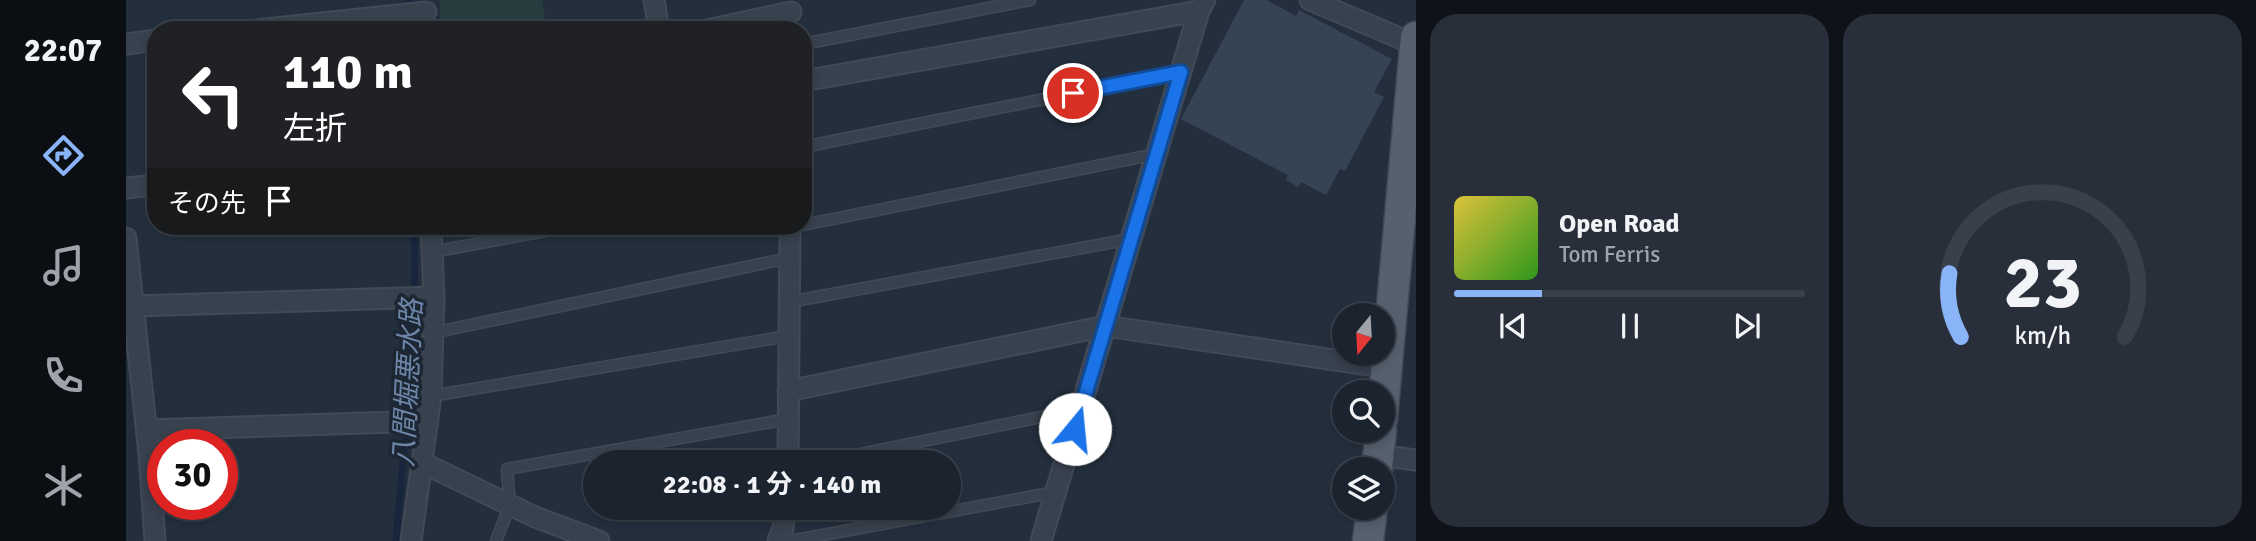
<!DOCTYPE html>
<html lang="ja">
<meta charset="utf-8">
<style>
body{margin:0;font-family:Signika,"Noto Sans JP",sans-serif;background:#282f3a;color:#f1f3f6;height:100vh;display:flex;flex-direction:column;font-size:26px;white-space:nowrap}
*{box-sizing:border-box;margin:0}
p{font-size:23px;color:#a0a4aa}
.icon{flex:none;width:38px;height:38px;fill:none;stroke:currentColor;stroke-width:2;stroke-linecap:round;stroke-linejoin:round}
.map{position:relative;flex:1;overflow:hidden}
.details{display:flex;flex-direction:column;gap:14px;padding:14px;background:#0f1319;width:840px}
.details>*{flex:none}
.guide{position:absolute;left:21px;top:21px;width:665px;height:214px;border-radius:28px;box-shadow:0 4px 10px #0003,0 0 0 2px #39404a;background:#202124;color:#fff;overflow:hidden}
.needle{width:46px;rotate:198deg}
.controls{position:absolute;left:1206px;top:303px;display:grid;gap:14px}
.controls a{display:grid;place-items:center;width:63px;height:63px;border-radius:50%;background:#1b232e;box-shadow:0 4px 10px #0003,0 0 0 2px #39404a;font-size:35px}
.speed{position:absolute;left:21px;top:429px;display:flex;gap:14px;font-size:35px;font-weight:700;text-align:center}
.speed>*{display:grid;place-content:center;width:91px;height:91px;border-radius:50%;background:#1b232e;box-shadow:0 4px 10px #0003,0 0 0 2px #39404a;line-height:1}
.speed .limit{border:10px solid #d22;background:#fff;color:#111}
.pin{position:absolute;display:grid;place-items:center;width:60px;height:60px;color:#fff;margin:-30px;border:4px solid #fff;border-radius:50%;box-shadow:0 2px 7px #0007}
.me{position:absolute;width:77px;margin:-38px;rotate:17deg;stroke-linejoin:round;filter:drop-shadow(0 0 5px #0008)}
.turn{display:flex;align-items:center;gap:24px;height:147px;padding:0 21px;font-size:32px}
.turn .icon{width:91px;height:91px;stroke-width:2.5}
.turn b{display:block;font-size:49px;line-height:60px}
.then{display:flex;align-items:center;height:66px;padding:0 21px;background:#0003;gap:14px;font-size:26px}
.details .tile{flex:1;display:flex;flex-direction:column;justify-content:center;gap:10px;min-width:0;padding:0 24px;border-radius:28px;background:#282f3a}
.details .dial{align-items:center;gap:0}
.dial svg{height:182px;overflow:visible;fill:none;stroke:#39404a;stroke-width:7;stroke-linecap:round;text-anchor:middle}
.dial text{fill:#f1f3f6;stroke:none}
.song{display:flex;align-items:center;gap:21px}
.cover{width:84px;height:84px;border-radius:10px;background:linear-gradient(135deg,hsl(50 70% 55%),hsl(110 70% 35%))}
.played{height:7px;border-radius:4px;background:linear-gradient(90deg,#8ab4f8 25%,#39404a 25%)}
.keys{display:flex;justify-content:space-around;direction:ltr}
.details .tiles{flex:1;display:grid;gap:14px;grid-template-columns:repeat(2,1fr)}
.trip{position:absolute;left:457px;top:450px;width:378px;height:70px;border-radius:35px;background:#1b232e;box-shadow:0 4px 10px #0003,0 0 0 2px #39404a;font-weight:700;line-height:70px;text-align:center}
main{display:flex;flex:1;min-height:0}
.menu{display:flex;flex-direction:column;width:126px;justify-content:space-around;align-items:center;background:#0b0e12;color:#a0a4aa}
.menu .icon{width:49px;height:49px}
.menu .selected{color:#8ab4f8}
.menu b{font-size:32px;color:#f1f3f6}
.map>svg:first-child{display:block}
</style>
<main>
<nav class="menu">
<b>22:07</b>
<svg class="icon selected" aria-label="directions" viewBox="0 0 24 24"><path d="M12 3l9 9-9 9-9-9zM9 14v-3h6M13 9l2 2-2 2"/></svg>
<svg class="icon" aria-label="music" viewBox="0 0 24 24"><path d="M9 18V5l10-2v13"/><circle cx="6" cy="18" r="3"/><circle cx="16" cy="16" r="3"/></svg>
<svg class="icon" aria-label="phone" viewBox="0 0 24 24"><path d="M5 4h4l2 5-3 2q2 4 5 5l2-3 5 2v4C11 20 4 13 5 4z"/></svg>
<svg class="icon" aria-label="climate" viewBox="0 0 24 24"><path d="M12 3v18M4 7l16 10M4 17L20 7"/></svg>
</nav>
<div class="map">
<svg width="1290" height="541" viewBox="0 0 1290 541">
<rect width="100%" height="100%" fill="#242f3e"/>
<!-- green -->
<path fill="#263c3f" d="M314,0H416L421,30H314Z"/>
<g fill="none" stroke-linecap="round" stroke-linejoin="round">
<!-- stream -->
<g stroke="#17263c" stroke-width="7">
<path d="M283,0V30"/>
<path d="M270,541C279,436 291,331 288,226"/>
</g>
</g>
<!-- building -->
<path fill="#364354" d="M1118,0H1141L1170,16L1173,10L1266,59L1248,92L1258,97L1219,171L1214,169L1200,195L1175,182L1172,187L1160,180L1162,175L1055,119Z"/>
<g fill="none" stroke-linecap="round" stroke-linejoin="round">
<!-- lane casing -->
<g stroke="#414a57" stroke-width="13">
<g id="lane">
<path d="M677,44L904,0"/>
<path d="M677,147L1054,72"/>
<path d="M677,225L1030,154"/>
<path d="M306,252L446,226"/>
<path d="M663,302L1005,239"/>
<path d="M306,333L663,258"/>
<path d="M305,396L662,336"/>
<path d="M695,462L954,409"/>
<path d="M370,541L384,505L381,469L662,419"/>
<path d="M664,541L930,492"/>
</g>
</g>
<!-- street casing -->
<g stroke="#414a57" stroke-width="23">
<g id="street">
<path d="M528,0L533,30"/>
<path d="M1184,0L1290,45"/>
<path d="M130,30L300,12"/>
<path d="M581,30L665,12"/>
<path d="M0,44L30,40"/>
<path d="M677,81L1073,11"/>
<path d="M0,188L30,185"/>
<path d="M0,238L23,454L29,541"/>
<path d="M8,306L308,297"/>
<path d="M662,391L980,326L1262,368"/>
<path d="M21,430L302,421"/>
<path d="M1253,455L1290,460"/>
<path d="M662,462L664,226"/>
<path d="M297,463L409,517L473,541"/>
<path d="M285,541L305,396L308,297L305,226"/>
<path d="M652,541L657,528L659,508"/>
<path d="M915,541L1073,11L1079,0"/>
</g>
</g>
<!-- primary casing -->
<g stroke="#414a57" stroke-width="33">
<g id="primary">
<path d="M1256,419L1290,37"/>
<path d="M1251,469L1255,430"/>
<path d="M1242,541L1246,508"/>
</g>
</g>
<!-- lane -->
<use href="#lane" stroke="#38414e" stroke-width="10"/>
<!-- street -->
<use href="#street" stroke="#38414e" stroke-width="19"/>
<!-- primary -->
<use href="#primary" stroke="#56606e" stroke-width="30"/>
</g>
<g fill="none" stroke-linecap="round" stroke-linejoin="round">
<!-- route casing -->
<g stroke="#114b97" stroke-width="18">
<path id="route" d="M947,93L1055,72L949,429"/>
</g>
<!-- route -->
<use href="#route" stroke="#1a73e8" stroke-width="12"/>
</g>
<g text-anchor="middle" stroke-width="7" stroke-linejoin="round" paint-order="stroke">
<!-- water labels -->
<g font-size="28" font-style="italic" fill="#6d86a8" stroke="#1d2633">
<text transform="translate(281 383) rotate(-87)" y="10">八間堀悪水路</text>
</g>
</g>
</svg>
<div class="controls">
<a><svg class="needle" viewBox="-14 -14 28 28"><path d="M0-13l5 13h-10z" fill="#e53935"/><path d="M0 13l5-13h-10z" fill="#a0a4aa"/></svg></a>
<a><svg class="icon" aria-label="search" viewBox="0 0 24 24"><circle cx="10" cy="10" r="6"/><path d="M15 15l6 6"/></svg></a>
<a><svg class="icon" aria-label="layers" viewBox="0 0 24 24"><path d="M12 4l9 5-9 5-9-5zM3 14l9 5 9-5"/></svg></a>
</div>
<div class="speed"><div class="limit">30</div></div>
<div class="pin" style="left:947px;top:93px;background:#d93025"><svg class="icon" aria-label="arrive" viewBox="0 0 24 24"><path d="M6 21V4h12l-3 4 3 4H6"/></svg></div>
<svg class="me" style="left:949px;top:429px" viewBox="-20 -20 40 40"><circle r="19" fill="#fff"/><path d="M0-13L10 11 0 6-10 11z" fill="#1a73e8"/></svg>
<div class="trip">22:08 · 1 分 · 140 m</div>
<div class="guide">
<div class="turn"><svg class="icon" aria-label="left" viewBox="0 0 24 24"><path d="M17 20v-9H6M10 6l-5 5 5 5"/></svg><div><b>110 m</b>左折</div></div>
<div class="then">その先<svg class="icon" aria-label="arrive" viewBox="0 0 24 24"><path d="M6 21V4h12l-3 4 3 4H6"/></svg></div>
</div>
</div>
<section class="details">
<div class="tiles">
<div class="tile">
<div class="song"><i class="cover"></i><div><b>Open Road</b><p>Tom Ferris</p></div></div>
<div class="played"></div>
<div class="keys"><svg class="icon" aria-label="previous" viewBox="0 0 24 24"><path d="M18 5L8 12l10 7zM5 5v14"/></svg><svg class="icon" aria-label="pause" viewBox="0 0 24 24"><path d="M8 5v14M16 5v14"/></svg><svg class="icon" aria-label="next" viewBox="0 0 24 24"><path d="M6 5l10 7-10 7zM19 5v14"/></svg></div>
</div>
<div class="tile dial"><svg viewBox="0 0 100 80">
<path d="M14 69A42 42 0 1 1 86 69"/>
<path d="M14 69A42 42 0 0 1 9 41" stroke="#8ab4f8"/>
<text x="50" y="56" font-size="32" font-weight="700">23</text>
<text x="50" y="72" font-size="11">km/h</text>
</svg></div>
</div>
</section>
</main>
